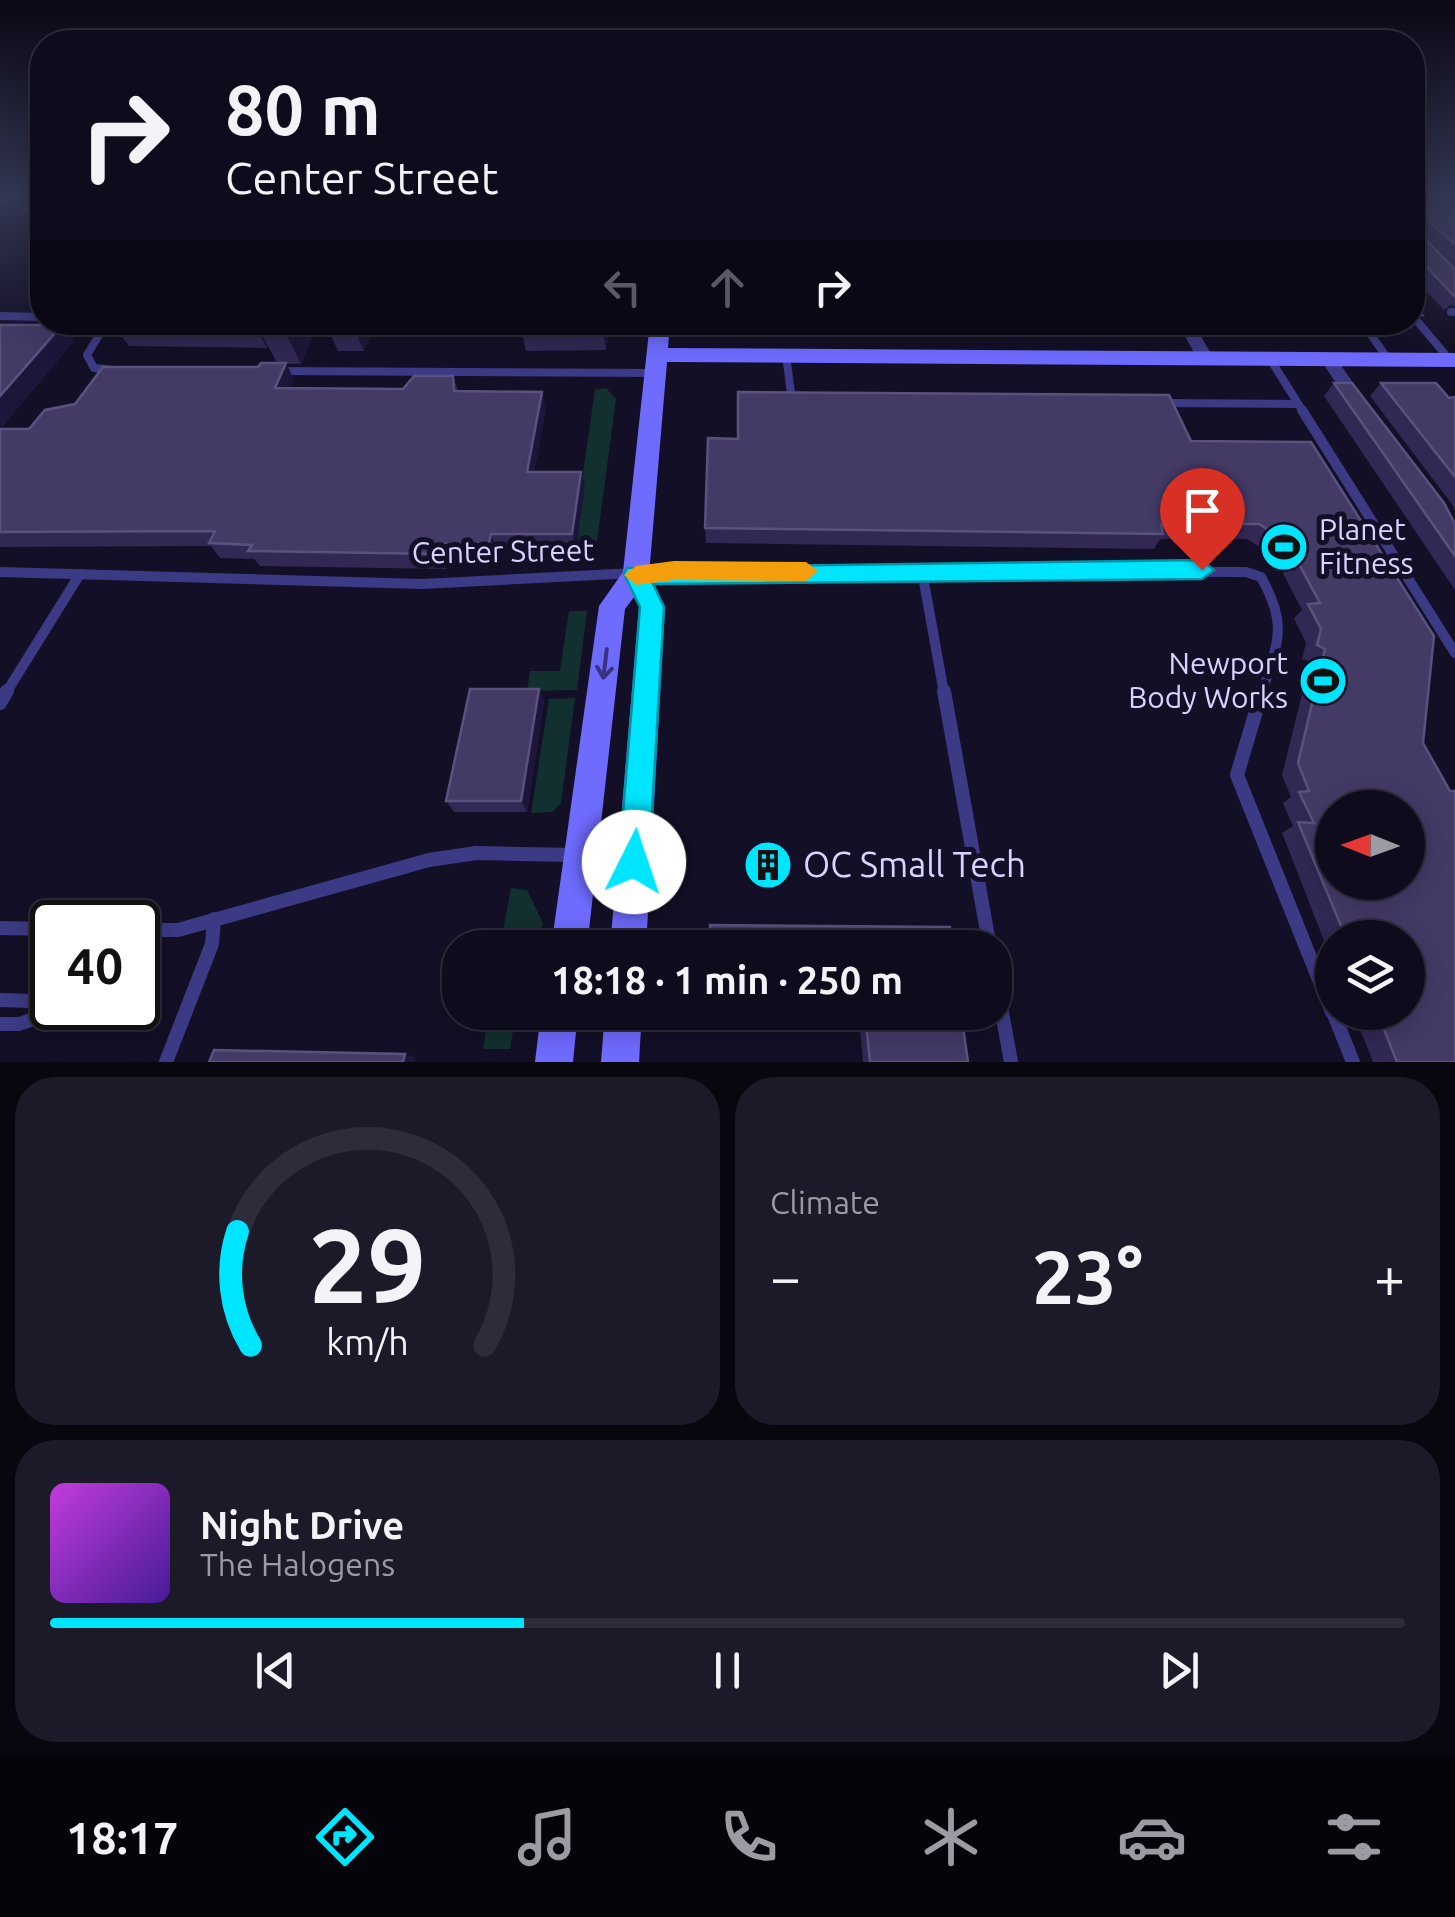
<!DOCTYPE html>
<meta charset="utf-8">
<style>
body{margin:0;font-family:Ubuntu,sans-serif;background:#1c1929;color:#f1f3f6;height:100vh;display:flex;flex-direction:column;font-size:38px;white-space:nowrap}
*{box-sizing:border-box;margin:0}
p{font-size:32px;color:#9b9ba3}
.icon{flex:none;width:55px;height:55px;fill:none;stroke:currentColor;stroke-width:2;stroke-linecap:round;stroke-linejoin:round}
.map{position:relative;height:1062px;overflow:hidden}
.sheet{display:flex;flex-direction:column;gap:15px;padding:15px;background:#08060f;flex:1}
.sheet>*{flex:none}
.top-card{position:absolute;left:30px;top:30px;width:1395px;height:305px;border-radius:40px;box-shadow:0 5px 25px #0003,0 0 0 2px #2e2b3b;background:#0e0b1c;color:#f1f3f6;overflow:hidden}
.needle{width:65px;rotate:271deg}
.buttons{position:absolute;left:1315px;top:790px;display:grid;gap:20px}
.buttons a{display:grid;place-items:center;width:110px;height:110px;border-radius:50%;background:#0e0b1c;box-shadow:0 5px 25px #0003,0 0 0 2px #2e2b3b;font-size:50px}
.speed{position:absolute;left:30px;top:900px;display:flex;gap:20px;font-size:50px;font-weight:700;text-align:center}
.speed>*{display:grid;place-content:center;width:130px;height:130px;border-radius:50%;background:#0e0b1c;box-shadow:0 5px 25px #0003,0 0 0 2px #2e2b3b;line-height:1}
.speed .limit{border:5px solid #111;border-radius:15px;background:#fff;color:#111}
.pin{position:absolute;display:grid;place-items:center;width:85px;height:85px;color:#fff;margin:-102px -42px;border-radius:50% 50% 50% 0;rotate:-45deg;box-shadow:0 0 10px #0007}
.pin .icon{rotate:45deg}
.me{position:absolute;width:110px;margin:-55px;rotate:4deg;stroke-linejoin:round;filter:drop-shadow(0 0 8px #0008)}
.turn{display:flex;align-items:center;gap:35px;height:210px;padding:0 30px;font-size:45px}
.turn .icon{width:130px;height:130px;stroke-width:2.5}
.turn b{display:block;font-size:70px;line-height:85px}
.lanes{display:flex;align-items:center;height:95px;padding:0 30px;background:#0003;justify-content:center;gap:50px;direction:ltr}
.lanes .off{opacity:.35}
.big{font-size:75px;font-weight:600;line-height:1.1}
.sheet .card{flex:1;display:flex;flex-direction:column;justify-content:center;gap:15px;min-width:0;padding:0 35px;border-radius:40px;background:#1c1929}
.sheet .dial{align-items:center;gap:0}
.dial svg{height:260px;overflow:visible;fill:none;stroke:#2e2b3b;stroke-width:7;stroke-linecap:round;text-anchor:middle}
.dial text{fill:#f1f3f6;stroke:none}
.song{display:flex;align-items:center;gap:30px}
.cover{width:120px;height:120px;border-radius:15px;background:linear-gradient(135deg,hsl(290 70% 55%),hsl(260 70% 35%))}
.played{height:10px;border-radius:5px;background:linear-gradient(90deg,#00e5ff 35%,#2e2b3b 35%)}
.keys{display:flex;justify-content:space-around;direction:ltr}
.heat{display:flex;justify-content:space-between;align-items:center;font-size:55px;direction:ltr}
.sheet .tiles{flex:1;display:grid;gap:15px;grid-template-columns:1fr 1fr}
.card:last-child{grid-column:span 2}
.trip{position:absolute;left:442px;top:930px;width:570px;height:100px;border-radius:40px;background:#0e0b1c;box-shadow:0 5px 25px #0003,0 0 0 2px #2e2b3b;font-weight:600;line-height:100px;text-align:center}
.dock{display:flex;height:160px;justify-content:space-around;align-items:center;background:#06040b;color:#9b9ba3}
.dock .icon{width:70px;height:70px}
.dock .selected{color:#00e5ff}
.dock b{font-size:45px;color:#f1f3f6}
.map>svg:first-child{display:block}
</style>
<div class="map">
<svg width="1455" height="1062" viewBox="0 0 1455 1062">
<rect width="100%" height="100%" fill="#130f26"/>
<!-- green -->
<g fill="#12302f">
<path d="M606,388L616,399L597,541L594,547L578,548L581,487L595,390Z"/>
<path d="M569,611H587L577,690L527,691L530,671H560Z"/>
<path d="M575,698L561,803L553,812L531,813L549,699Z"/>
<path d="M511,888L527,890L543,923L536,947H500Z"/>
<path d="M489,1013H516L510,1049H483Z"/>
</g>
<g fill="none" stroke-linecap="round" stroke-linejoin="round">
<!-- lane-far2 -->
<g stroke="#3d3a85" stroke-width="8">
<path d="M1451,312H1455"/>
<path d="M1412,315L1450,360"/>
<path d="M0,316L42,317"/>
<path d="M107,322L87,355L94,368L114,370"/>
<path d="M291,322L293,330H339"/>
<path d="M1362,322L1388,359"/>
<path d="M356,331L534,332"/>
<path d="M786,355L792,401"/>
<path d="M1270,359L1304,413"/>
<path d="M276,371L654,373"/>
<path d="M1164,403L1298,404"/>
</g>
<!-- lane-far1 -->
<g stroke="#3d3a85" stroke-width="10">
<path d="M1302,410L1455,653"/>
<path d="M922,571L944,693"/>
<path d="M0,572L422,584L674,571L1246,572L1261,577C1289,626 1277,643 1262,693"/>
<path d="M6,693L80,574"/>
</g>
<!-- lane -->
<g stroke="#3d3a85" stroke-width="14">
<path d="M944,691L990,948"/>
<path d="M1262,691L1237,775L1332,1012"/>
<path d="M0,703L7,691"/>
<path d="M0,928L52,929"/>
<path d="M138,930H178L429,860L476,853L576,855"/>
<path d="M995,974L1011,1062"/>
<path d="M0,1000L31,1001L51,1013"/>
<path d="M1333,1012L1353,1062"/>
<path d="M0,1024H19L51,1013"/>
<path d="M166,1062L212,944L214,919"/>
</g>
<!-- street -->
<g fill="#3d3a85" fill-rule="evenodd">
<path d="M0,199H13L0,204Z"/>
<path d="M1177,322H1193L1214,359L1212,363H1200Z"/>
<path d="M1328,354L1334,355L1364,399L1367,403L1364,407H1352L1320,359Z"/>
</g>
<!-- secondary -->
<g fill="#6f6bff" fill-rule="evenodd">
<path d="M650,322H670L668,348L1455,353V367L667,362L649,575L665,607L646,948H610L639,607L634,597L625,609L587,948H551L599,606L623,572Z"/>
<path d="M541,1012H578L573,1062H535Z"/>
<path d="M605,1012H642L639,1062H601Z"/>
</g>
</g>
<!-- wall -->
<g fill="#312854">
<path d="M42,199V220L32,219L25,209Z"/>
<path d="M1412,199H1455V266L1429,243L1455,269V306L1450,305L1444,310L1416,280H1412Z"/>
<path d="M1412,305L1422,315L1411,329L1379,328L1374,322H1412Z"/>
<path d="M303,322L312,339L301,364H286L294,379L290,388L403,389L453,376L458,391L546,407L534,472H581L585,487L576,549H497L494,558L450,559L446,569L260,566L254,559L220,558L211,546L0,547V325L74,341L0,429H29L277,363L268,346L267,348L129,346L112,323Z"/>
<path d="M325,322H377L363,323L370,338L364,351H338Z"/>
<path d="M424,322H610L606,350L526,351L521,328L522,324Z"/>
<path d="M700,322H1170L1164,334L933,335L874,331L873,325L824,324L823,332L700,330Z"/>
<path d="M1214,322H1342L1334,333L1222,336Z"/>
<path d="M1334,383L1455,524V590L1324,396Z"/>
<path d="M1381,383L1449,398L1455,397V511L1451,503L1370,396Z"/>
<path d="M1191,441L1311,442L1423,743L1455,1062H1373L1353,1012H1408V938H1332V961L1282,833L1293,826L1283,803L1291,797L1282,775L1310,662L1302,659L1306,643L1294,618L1302,610L1274,556L1247,539H1160L1154,549L706,543L705,528Z"/>
<path d="M539,689L544,702L527,812H454L446,801Z"/>
<path d="M759,852L778,872L777,875H759Z"/>
<path d="M708,1012H961L968,1062H863L860,1030L709,1028Z"/>
</g>
<!-- shaded-wall -->
<g fill="#1d163a">
<path d="M255,322H282L262,334L268,346L267,348L254,324Z"/>
<path d="M291,322H303L312,339L301,364L286,334Z"/>
<path d="M351,322H363L370,338L364,351Z"/>
<path d="M603,322H610L606,350L602,327Z"/>
<path d="M62,325L74,341L0,429V396Z"/>
<path d="M286,363L294,379L283,403L275,388Z"/>
<path d="M542,392L546,407L531,488L527,472Z"/>
<path d="M581,472L585,487L576,549L572,534Z"/>
<path d="M491,534L497,549L494,558L489,543Z"/>
<path d="M444,544L450,559L446,569L439,554Z"/>
<path d="M539,689L544,702L527,812L521,801Z"/>
<path d="M405,1054L416,1058L415,1062H403Z"/>
</g>
<!-- building -->
<g fill="#433a66" stroke="#5a527e" stroke-width="2.5" fill-rule="evenodd">
<path d="M33,199H42V209H25Z"/>
<path d="M1412,199H1420L1418,209L1455,210V244L1421,215L1418,232L1455,269V297L1426,266H1412Z"/>
<path d="M1412,305L1422,315H1412Z"/>
<path d="M112,322H255L254,324Z"/>
<path d="M268,322H291L286,334H262Z"/>
<path d="M522,322H603L602,327L521,328Z"/>
<path d="M0,325H62L0,396Z"/>
<path d="M261,363H286L275,388L403,389L414,376H453L454,391L542,392L527,472H581L572,534H491L489,543L444,544L439,554L248,551L252,545L209,543L215,531L0,532V429H29L45,410L75,404L103,367H258Z"/>
<path d="M1334,383H1352L1444,503L1455,524V556Z"/>
<path d="M1381,383H1436L1449,398L1455,397V477Z"/>
<path d="M738,392L1169,395L1191,441L1311,442L1434,636L1423,743L1450,791H1455V1062H1397L1377,1012H1408V938H1346L1298,822L1314,823L1299,792L1309,791L1298,763L1325,649L1317,645L1321,629L1308,604L1320,603L1287,542L1259,524H1161L1163,534L705,528L708,438L738,439ZM1332,808H1408V882H1332Z"/>
<path d="M470,689H539L521,801H446Z"/>
<path d="M776,851L778,872H760L759,852Z"/>
<path d="M710,925L950,927L952,948H710Z"/>
<path d="M708,1012H961L968,1062H870L866,1023L708,1021Z"/>
<path d="M214,1050L405,1054L403,1062H209Z"/>
</g>
<!-- one-way arrows -->
<defs><path id="oneway-shaft" d="M-6 0H5M1.5-3L5.5 0L1.5 3" fill="none" stroke-width="1.6" stroke-linecap="round" stroke-linejoin="round" transform="scale(2.5)"/></defs>
<use stroke="#38347d" href="#oneway-shaft" transform="translate(605 664) rotate(97)"/>
<!-- sky -->
<linearGradient id="sky" x2="0" y2="1"><stop stop-color="#0a0815"/><stop offset="0.57" stop-color="#333752"/><stop offset="1" stop-color="#333752" stop-opacity="0"/></linearGradient>
<rect width="1455" height="347" fill="url(#sky)"/>
<!-- route -->
<path fill="#00e5ff" stroke="#0095a6" stroke-width="2.5" d="M1202,560L1214,570L1202,579L653,584L664,607L649,862L645,873L634,877L624,873L619,862L640,607L624,574L627,568Z"/>
<!-- slow -->
<path fill="#f59e0b" d="M674,561L806,562L818,571L806,581L674,580L636,585L624,575L636,566Z"/>
<!-- icons -->
<defs>
<g id="stadium-disc" transform="scale(2.5)"><circle r="9.5" fill="#00e5ff" stroke="#130f26"/><path d="M0-5a6.5 5 0 1 0 0 10a6.5 5 0 1 0 0-10ZM-3.5-1.8h7v3.6h-7Z" fill="#111"/></g>
<g id="building-disc" transform="scale(2.5)"><circle r="9.5" fill="#00e5ff" stroke="#130f26"/><path d="M-4-6H4V6H1V3H-1V6H-4ZM-2.5-4.3h1.7v1.8h-1.7ZM.8-4.3h1.7v1.8H.8ZM-2.5-1h1.7V.8h-1.7ZM.8-1h1.7V.8H.8Z" fill="#111"/></g>
</defs>
<g fill-rule="evenodd">
<use href="#stadium-disc" x="1284" y="547"/>
<use href="#stadium-disc" x="1323" y="681"/>
<use href="#building-disc" x="768" y="865"/>
</g>
<g text-anchor="middle" stroke-width="10" stroke-linejoin="round" paint-order="stroke">
<!-- poi labels -->
<g font-size="30" fill="#d9d4ff" stroke="#130f26" text-anchor="start">
<text x="1319" y="540">Planet<tspan x="1319" dy="34">Fitness</tspan></text>
<text x="1288" y="674" text-anchor="end">Newport<tspan x="1288" dy="34">Body Works</tspan></text>
</g>
<!-- street labels -->
<g font-size="30" fill="#d9d4ff" stroke="#130f26">
<text transform="translate(503 552) rotate(-1)" y="10">Center Street</text>
</g>
<!-- near-poi labels -->
<g font-size="35" fill="#d9d4ff" stroke="#130f26" text-anchor="start">
<text x="803" y="877">OC Small Tech</text>
</g>
</g>
</svg>
<div class="buttons">
<a><svg class="needle" viewBox="-14 -14 28 28"><path d="M0-13l5 13h-10z" fill="#e53935"/><path d="M0 13l5-13h-10z" fill="#9b9ba3"/></svg></a>
<a><svg class="icon" aria-label="layers" viewBox="0 0 24 24"><path d="M12 4l9 5-9 5-9-5zM3 14l9 5 9-5"/></svg></a>
</div>
<div class="speed"><div class="limit">40</div></div>
<div class="pin" style="left:1202px;top:570px;background:#d93025"><svg class="icon" aria-label="arrive" viewBox="0 0 24 24"><path d="M6 21V4h12l-3 4 3 4H6"/></svg></div>
<svg class="me" style="left:634px;top:862px" viewBox="-20 -20 40 40"><circle r="19" fill="#fff"/><path d="M0-13L10 11 0 6-10 11z" fill="#00e5ff"/></svg>
<div class="trip">18:18 · 1 min · 250 m</div>
<div class="top-card">
<div class="turn"><svg class="icon" aria-label="right" viewBox="0 0 24 24"><path d="M7 20v-9h11M14 6l5 5-5 5"/></svg><div><b>80 m</b>Center Street</div></div>
<div class="lanes"><svg class="icon off" aria-label="left" viewBox="0 0 24 24"><path d="M17 20v-9H6M10 6l-5 5 5 5"/></svg><svg class="icon off" aria-label="ahead" viewBox="0 0 24 24"><path d="M12 20V5M6 11l6-6 6 6"/></svg><svg class="icon" aria-label="right" viewBox="0 0 24 24"><path d="M7 20v-9h11M14 6l5 5-5 5"/></svg></div>
</div>
</div>
<section class="sheet">
<div class="tiles">
<div class="card dial"><svg viewBox="0 0 100 80">
<path d="M14 69A42 42 0 1 1 86 69"/>
<path d="M14 69A42 42 0 0 1 10 34" stroke="#00e5ff"/>
<text x="50" y="56" font-size="32" font-weight="700">29</text>
<text x="50" y="72" font-size="11">km/h</text>
</svg></div>
<div class="card"><p>Climate</p>
<div class="heat"><a>−</a><b class="big">23°</b><a>+</a></div>
</div>
<div class="card">
<div class="song"><i class="cover"></i><div><b>Night Drive</b><p>The Halogens</p></div></div>
<div class="played"></div>
<div class="keys"><svg class="icon" aria-label="previous" viewBox="0 0 24 24"><path d="M18 5L8 12l10 7zM5 5v14"/></svg><svg class="icon" aria-label="pause" viewBox="0 0 24 24"><path d="M8 5v14M16 5v14"/></svg><svg class="icon" aria-label="next" viewBox="0 0 24 24"><path d="M6 5l10 7-10 7zM19 5v14"/></svg></div>
</div>
</div>
</section>
<nav class="dock">
<b>18:17</b>
<svg class="icon selected" aria-label="directions" viewBox="0 0 24 24"><path d="M12 3l9 9-9 9-9-9zM9 14v-3h6M13 9l2 2-2 2"/></svg>
<svg class="icon" aria-label="music" viewBox="0 0 24 24"><path d="M9 18V5l10-2v13"/><circle cx="6" cy="18" r="3"/><circle cx="16" cy="16" r="3"/></svg>
<svg class="icon" aria-label="phone" viewBox="0 0 24 24"><path d="M5 4h4l2 5-3 2q2 4 5 5l2-3 5 2v4C11 20 4 13 5 4z"/></svg>
<svg class="icon" aria-label="climate" viewBox="0 0 24 24"><path d="M12 3v18M4 7l16 10M4 17L20 7"/></svg>
<svg class="icon" aria-label="car" viewBox="0 0 24 24"><path d="M5 17H2v-5l4-1 3-4h7l3 4 3 1v5h-3M9 17h6M6 11h13"/><circle cx="7" cy="17" r="2"/><circle cx="17" cy="17" r="2"/></svg>
<svg class="icon" aria-label="filters" viewBox="0 0 24 24"><path d="M4 7h16M4 17h16"/><circle cx="9" cy="7" r="2"/><circle cx="15" cy="17" r="2"/></svg>
</nav>
